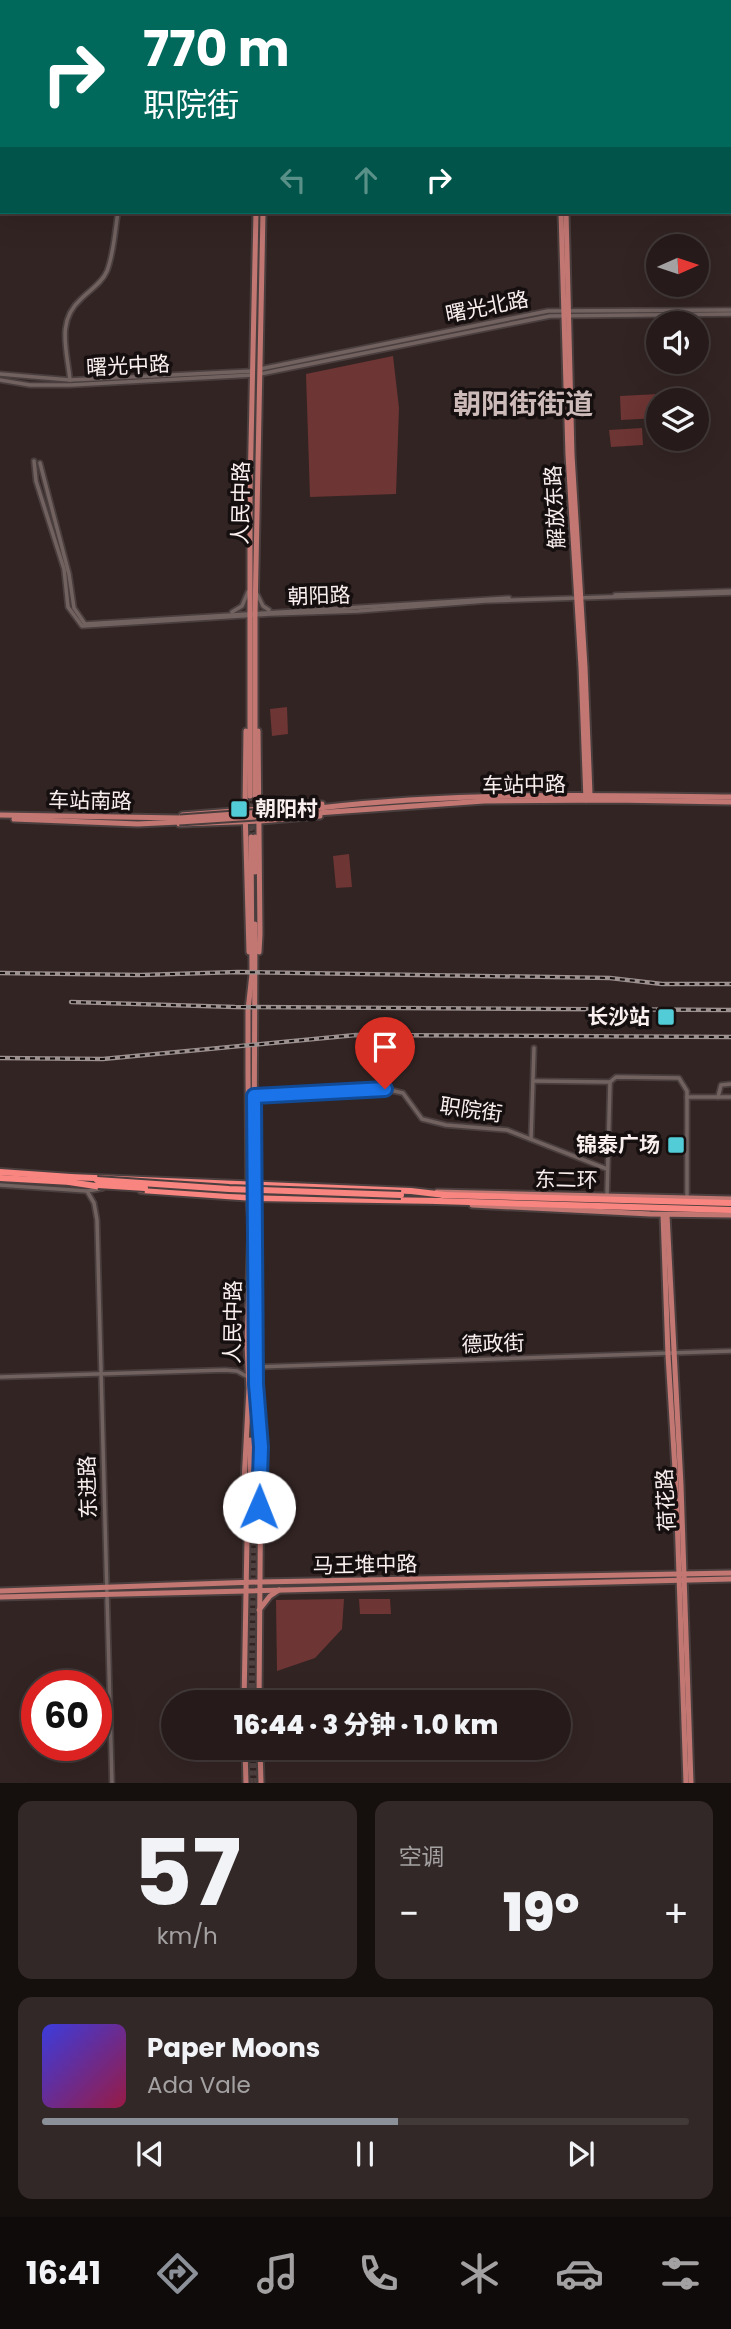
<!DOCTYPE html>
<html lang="zh">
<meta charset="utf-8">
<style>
body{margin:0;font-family:Poppins,"Noto Sans SC",sans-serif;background:#322827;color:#f1f3f6;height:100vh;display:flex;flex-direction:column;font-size:26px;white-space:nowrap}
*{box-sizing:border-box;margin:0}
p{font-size:23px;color:#a4a1a2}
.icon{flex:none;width:38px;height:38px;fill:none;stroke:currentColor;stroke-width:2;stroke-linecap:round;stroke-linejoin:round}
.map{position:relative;height:1783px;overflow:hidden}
.details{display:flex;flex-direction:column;gap:18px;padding:18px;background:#150f0e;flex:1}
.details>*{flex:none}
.hud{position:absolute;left:0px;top:0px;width:732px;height:214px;box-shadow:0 7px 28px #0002,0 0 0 2px #423939;background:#00695c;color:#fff;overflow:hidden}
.needle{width:46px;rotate:87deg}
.controls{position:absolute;left:646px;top:234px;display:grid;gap:14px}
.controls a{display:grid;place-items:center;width:63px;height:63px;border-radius:50%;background:#261b1a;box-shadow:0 7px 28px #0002,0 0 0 2px #423939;font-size:35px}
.speed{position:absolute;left:21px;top:1670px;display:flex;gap:14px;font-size:35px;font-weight:700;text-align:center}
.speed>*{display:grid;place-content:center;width:91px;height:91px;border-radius:50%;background:#261b1a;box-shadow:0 7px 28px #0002,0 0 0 2px #423939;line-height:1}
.speed .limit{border:10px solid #d22;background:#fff;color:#111}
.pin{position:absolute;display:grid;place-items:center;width:60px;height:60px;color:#fff;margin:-72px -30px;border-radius:50% 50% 50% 0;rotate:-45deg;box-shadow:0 0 7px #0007}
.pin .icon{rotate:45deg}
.me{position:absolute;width:77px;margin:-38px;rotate:1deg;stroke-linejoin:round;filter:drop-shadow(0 0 5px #0008)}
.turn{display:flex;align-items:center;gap:24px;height:147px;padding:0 28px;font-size:32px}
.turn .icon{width:91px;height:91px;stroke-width:2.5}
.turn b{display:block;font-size:49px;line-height:60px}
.lanes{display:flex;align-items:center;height:66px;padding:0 28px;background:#0003;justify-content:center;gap:35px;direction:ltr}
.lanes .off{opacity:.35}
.big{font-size:52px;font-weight:800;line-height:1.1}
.details .card{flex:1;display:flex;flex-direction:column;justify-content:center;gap:10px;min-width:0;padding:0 24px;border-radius:14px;background:#322827}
.details .dial{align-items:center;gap:0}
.dial b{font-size:91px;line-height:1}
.song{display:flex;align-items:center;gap:21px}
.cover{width:84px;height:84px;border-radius:10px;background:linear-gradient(135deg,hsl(240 70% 55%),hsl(340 70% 35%))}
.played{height:7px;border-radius:4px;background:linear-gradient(90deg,#8c9099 55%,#423939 55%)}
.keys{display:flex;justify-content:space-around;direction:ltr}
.heat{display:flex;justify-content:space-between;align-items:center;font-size:38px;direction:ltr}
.details .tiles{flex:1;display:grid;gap:18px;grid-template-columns:1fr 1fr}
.card:last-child{grid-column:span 2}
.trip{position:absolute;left:161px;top:1690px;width:410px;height:70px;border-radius:35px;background:#261b1a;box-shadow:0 7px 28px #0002,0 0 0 2px #423939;font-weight:800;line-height:70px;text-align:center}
.tab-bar{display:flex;height:112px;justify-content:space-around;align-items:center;background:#0f0b0a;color:#a4a1a2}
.tab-bar .icon{width:49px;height:49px}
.tab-bar .current{color:#8c9099}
.tab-bar b{font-size:32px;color:#f1f3f6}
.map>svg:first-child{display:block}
</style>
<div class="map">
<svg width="731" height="1783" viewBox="0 0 731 1783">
<rect width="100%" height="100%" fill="#322423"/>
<!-- green -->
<g fill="#6d3533">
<path d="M393,356L399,408L396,494L310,497L306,374Z"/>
<path d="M659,394L658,418L621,420L620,396Z"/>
<path d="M642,428L643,445L611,447L609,430Z"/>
<path d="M287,707L288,734L272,736L270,709Z"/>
<path d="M349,854L352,887L336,888L333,856Z"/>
<path d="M344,1599L342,1629L315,1658L277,1671L276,1600Z"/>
<path d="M359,1599H390L391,1614H360Z"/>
</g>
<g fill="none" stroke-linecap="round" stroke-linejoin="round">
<!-- major-tunnel -->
<g stroke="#504241" stroke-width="5" stroke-dasharray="5 2.5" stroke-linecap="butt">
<path d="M250,796L251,837"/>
<path d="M255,837V796"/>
<path d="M250,1703L251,1522"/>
<path d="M254,1703L256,1521"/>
<path d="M250,1748L251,1783"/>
<path d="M255,1748L256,1783"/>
</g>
<!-- minor casing -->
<g stroke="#4a3f3e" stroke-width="7">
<g id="minor">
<path d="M730,44H731"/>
<path d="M730,65H731"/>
<path d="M260,369L548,311L731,310"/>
<path d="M0,374L70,380L253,371"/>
<path d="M260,374L550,316L731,314"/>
<path d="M0,380L30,385H70L253,375"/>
<path d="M70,380C67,350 56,321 81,299C90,290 102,283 107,271C114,253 115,230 118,212"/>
<path d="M34,461L36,481L64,569L68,607L82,626L270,614L358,611L485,601L731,593"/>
<path d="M40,463L69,574L74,608L85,624L509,598"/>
<path d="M257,594L263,606L269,610"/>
<path d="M615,595L731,591"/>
<path d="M232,612L242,606L248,592"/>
<path d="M534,1081L610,1082L616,1077L679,1078L687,1091V1197"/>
<path d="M254,1096L385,1089L403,1093L422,1119L446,1125L507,1130L607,1169"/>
<path d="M687,1097H731"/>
<path d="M718,1097L721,1085L731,1084"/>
<path d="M531,1139L534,1048"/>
<path d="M0,1185L87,1191L99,1189"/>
<path d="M87,1191L94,1203L97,1220L112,1783"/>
<path d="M607,1195L610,1082"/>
<path d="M256,1367L731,1351"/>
<path d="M0,1377L225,1370L237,1371L248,1377"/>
</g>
</g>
<!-- major casing -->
<g stroke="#4a3f3e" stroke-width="9">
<g id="major">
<path d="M265,2V0"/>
<path d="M272,2V0"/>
<path d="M561,2V0"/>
<path d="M566,2V0"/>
<path d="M730,48H731"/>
<path d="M730,52H731"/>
<path d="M730,56H731"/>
<path d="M730,61H731"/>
<path d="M0,103H2"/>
<path d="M0,111H2"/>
<path d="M561,212L568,455L581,667L586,800"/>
<path d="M566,212L572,455L585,667L590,794"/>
<path d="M246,731L245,809L249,952"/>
<path d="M258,731L260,934L259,952"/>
<path d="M250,796V491L256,212"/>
<path d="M255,796V615L263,212"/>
<path d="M319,808C456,792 593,795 731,797"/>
<path d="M317,813L484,801L613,800L731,802"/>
<path d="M0,815L180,818"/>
<path d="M182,815L322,804"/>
<path d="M14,819L138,824L179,822"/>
<path d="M179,824L260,821L320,816"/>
<path d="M255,872V837"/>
<path d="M255,924L254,1186L256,1384L261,1448L259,1703"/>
<path d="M437,1192L731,1199"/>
<path d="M472,1205L650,1214L731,1215"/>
<path d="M663,1215L668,1355L676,1486L686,1783"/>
<path d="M667,1215L681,1485L691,1783"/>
<path d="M250,1440L251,1522"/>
<path d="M256,1497V1426"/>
<path d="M0,1591L259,1582L731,1573"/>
<path d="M0,1597L731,1579"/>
<path d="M259,1610L270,1596L279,1590"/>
<path d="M244,1703L247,1539L244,1482L249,1388L247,1344L251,1225L249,1198L248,1075V1010L252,974L251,837"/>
<path d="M245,1748L246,1783"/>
<path d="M260,1748L261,1783"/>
</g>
</g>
<!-- highway casing -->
<g stroke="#4a3f3e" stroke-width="10">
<g id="highway">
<path d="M0,1172L71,1177"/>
<path d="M70,1177L411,1191L445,1195"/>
<path d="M0,1178L71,1182"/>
<path d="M69,1182L102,1187"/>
<path d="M141,1190L254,1198L440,1201"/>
<path d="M443,1195L731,1203"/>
<path d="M436,1201L731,1210"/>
</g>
</g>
<!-- minor -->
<use href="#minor" stroke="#716260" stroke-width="3.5"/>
<!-- major -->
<use href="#major" stroke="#c27773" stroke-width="5"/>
<!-- highway -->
<use href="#highway" stroke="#f88580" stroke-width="6"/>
<!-- rail casing -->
<g stroke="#9d9190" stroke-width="4.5">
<g id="rail">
<path d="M0,973L141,975L238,972L610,978L662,984H731"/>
<path d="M71,1002L235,1007L731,1010"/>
<path d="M0,1058L103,1059L356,1035L731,1037"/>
</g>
</g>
<!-- rail -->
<use href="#rail" stroke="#150f0f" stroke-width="2" stroke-dasharray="5" stroke-linecap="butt"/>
<!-- major-bridge casing -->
<g stroke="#4a3f3e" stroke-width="9" stroke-linecap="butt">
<g id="major-bridge">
<path d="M180,818L319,808"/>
<path d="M179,822L317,813"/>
</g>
</g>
<!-- highway-bridge casing -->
<g stroke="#4a3f3e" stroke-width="10" stroke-linecap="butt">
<g id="highway-bridge">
<path d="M97,1180L229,1189L401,1195"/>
<path d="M98,1185L145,1188"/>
</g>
</g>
<!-- major-bridge -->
<use href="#major-bridge" stroke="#c27773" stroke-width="5"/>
<!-- highway-bridge -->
<use href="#highway-bridge" stroke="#f88580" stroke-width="6"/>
</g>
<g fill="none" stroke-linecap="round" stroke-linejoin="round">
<!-- route casing -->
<g stroke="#114b97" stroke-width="18">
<path id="route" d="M259,1507L261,1447L256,1384L254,1096L385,1089"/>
</g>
<!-- route -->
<use href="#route" stroke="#1a73e8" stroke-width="12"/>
</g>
<!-- markers -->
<g fill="#52ccd6" stroke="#150f0f" stroke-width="2.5">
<rect x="230" y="800" width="18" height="18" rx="3.5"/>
<rect x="657" y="1008" width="18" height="18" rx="3.5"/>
<rect x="667" y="1136" width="18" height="18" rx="3.5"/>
</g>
<g text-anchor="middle" stroke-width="7" stroke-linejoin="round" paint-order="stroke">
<!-- street labels -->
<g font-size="21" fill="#f9efee" stroke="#150f0f">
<text transform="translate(487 307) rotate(-11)" y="7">曙光北路</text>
<text transform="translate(128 366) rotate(-3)" y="7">曙光中路</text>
<text transform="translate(241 503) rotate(-89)" y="7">人民中路</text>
<text transform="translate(555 507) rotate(-93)" y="7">解放东路</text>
<text transform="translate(319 596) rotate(-2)" y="7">朝阳路</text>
<text transform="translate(524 785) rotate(-1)" y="7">车站中路</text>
<text transform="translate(90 801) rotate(1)" y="7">车站南路</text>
<text transform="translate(471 1110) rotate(8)" y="7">职院街</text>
<text transform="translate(566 1180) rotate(1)" y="7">东二环</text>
<text transform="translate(233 1322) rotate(-89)" y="7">人民中路</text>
<text transform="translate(493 1344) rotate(-2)" y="7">德政街</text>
<text transform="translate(88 1487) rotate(-92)" y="7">东进路</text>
<text transform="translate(666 1500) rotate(-93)" y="7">荷花路</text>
<text transform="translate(365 1565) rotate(-1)" y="7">马王堆中路</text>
</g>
<!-- poi labels -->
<g font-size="21" font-weight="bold" fill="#f9efee" stroke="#150f0f" text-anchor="end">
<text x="255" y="816" text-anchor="start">朝阳村</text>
<text x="650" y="1024">长沙站</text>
<text x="660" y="1152">锦泰广场</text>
</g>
<!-- district labels -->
<g font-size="28" font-weight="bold" fill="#cdbbb9" stroke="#150f0f">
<text x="523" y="414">朝阳街街道</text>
</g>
</g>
</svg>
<div class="controls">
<a><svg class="needle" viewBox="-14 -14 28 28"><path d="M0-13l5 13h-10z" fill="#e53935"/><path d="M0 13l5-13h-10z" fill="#a4a1a2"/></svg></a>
<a><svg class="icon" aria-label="sound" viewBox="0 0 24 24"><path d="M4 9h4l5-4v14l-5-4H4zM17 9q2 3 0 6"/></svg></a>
<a><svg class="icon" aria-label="layers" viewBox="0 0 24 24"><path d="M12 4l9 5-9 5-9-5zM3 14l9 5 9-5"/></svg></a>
</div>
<div class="speed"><div class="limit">60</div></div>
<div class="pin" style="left:385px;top:1089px;background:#d93025"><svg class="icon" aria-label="arrive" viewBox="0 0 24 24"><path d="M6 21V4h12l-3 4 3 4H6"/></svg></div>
<svg class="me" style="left:259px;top:1507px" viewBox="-20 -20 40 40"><circle r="19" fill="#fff"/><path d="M0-13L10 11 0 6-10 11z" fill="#1a73e8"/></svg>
<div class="trip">16:44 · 3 分钟 · 1.0 km</div>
<div class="hud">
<div class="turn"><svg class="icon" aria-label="right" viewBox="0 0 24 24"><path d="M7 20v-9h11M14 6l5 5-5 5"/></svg><div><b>770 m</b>职院街</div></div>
<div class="lanes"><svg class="icon off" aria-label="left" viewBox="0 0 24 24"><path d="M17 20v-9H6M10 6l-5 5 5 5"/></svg><svg class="icon off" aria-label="ahead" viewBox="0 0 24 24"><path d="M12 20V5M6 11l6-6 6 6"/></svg><svg class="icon" aria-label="right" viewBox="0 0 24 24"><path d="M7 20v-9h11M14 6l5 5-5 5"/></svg></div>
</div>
</div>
<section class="details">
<div class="tiles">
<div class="card dial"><b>57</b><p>km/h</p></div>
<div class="card"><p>空调</p>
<div class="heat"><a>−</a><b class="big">19°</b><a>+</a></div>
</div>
<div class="card">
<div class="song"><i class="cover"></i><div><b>Paper Moons</b><p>Ada Vale</p></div></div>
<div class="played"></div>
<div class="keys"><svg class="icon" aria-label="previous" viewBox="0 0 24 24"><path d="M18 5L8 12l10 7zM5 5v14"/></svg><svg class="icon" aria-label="pause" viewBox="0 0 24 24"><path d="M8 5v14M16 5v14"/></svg><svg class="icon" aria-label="next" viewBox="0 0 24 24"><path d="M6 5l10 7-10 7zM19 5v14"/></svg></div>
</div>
</div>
</section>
<nav class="tab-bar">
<b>16:41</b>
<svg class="icon current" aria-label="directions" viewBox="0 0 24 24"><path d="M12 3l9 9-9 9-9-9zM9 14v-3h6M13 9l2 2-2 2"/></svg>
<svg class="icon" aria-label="music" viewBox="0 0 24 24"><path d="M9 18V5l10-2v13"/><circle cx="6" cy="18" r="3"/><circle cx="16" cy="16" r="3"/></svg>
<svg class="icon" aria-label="phone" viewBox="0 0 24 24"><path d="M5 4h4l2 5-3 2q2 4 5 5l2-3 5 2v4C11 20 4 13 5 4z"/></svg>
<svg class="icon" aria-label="climate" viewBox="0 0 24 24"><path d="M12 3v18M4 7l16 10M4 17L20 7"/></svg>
<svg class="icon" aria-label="car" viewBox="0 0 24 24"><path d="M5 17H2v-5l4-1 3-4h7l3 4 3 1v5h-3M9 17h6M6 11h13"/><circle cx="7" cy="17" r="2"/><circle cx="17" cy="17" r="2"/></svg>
<svg class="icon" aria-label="filters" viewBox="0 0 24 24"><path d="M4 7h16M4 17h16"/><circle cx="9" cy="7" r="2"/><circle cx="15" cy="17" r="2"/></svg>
</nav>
